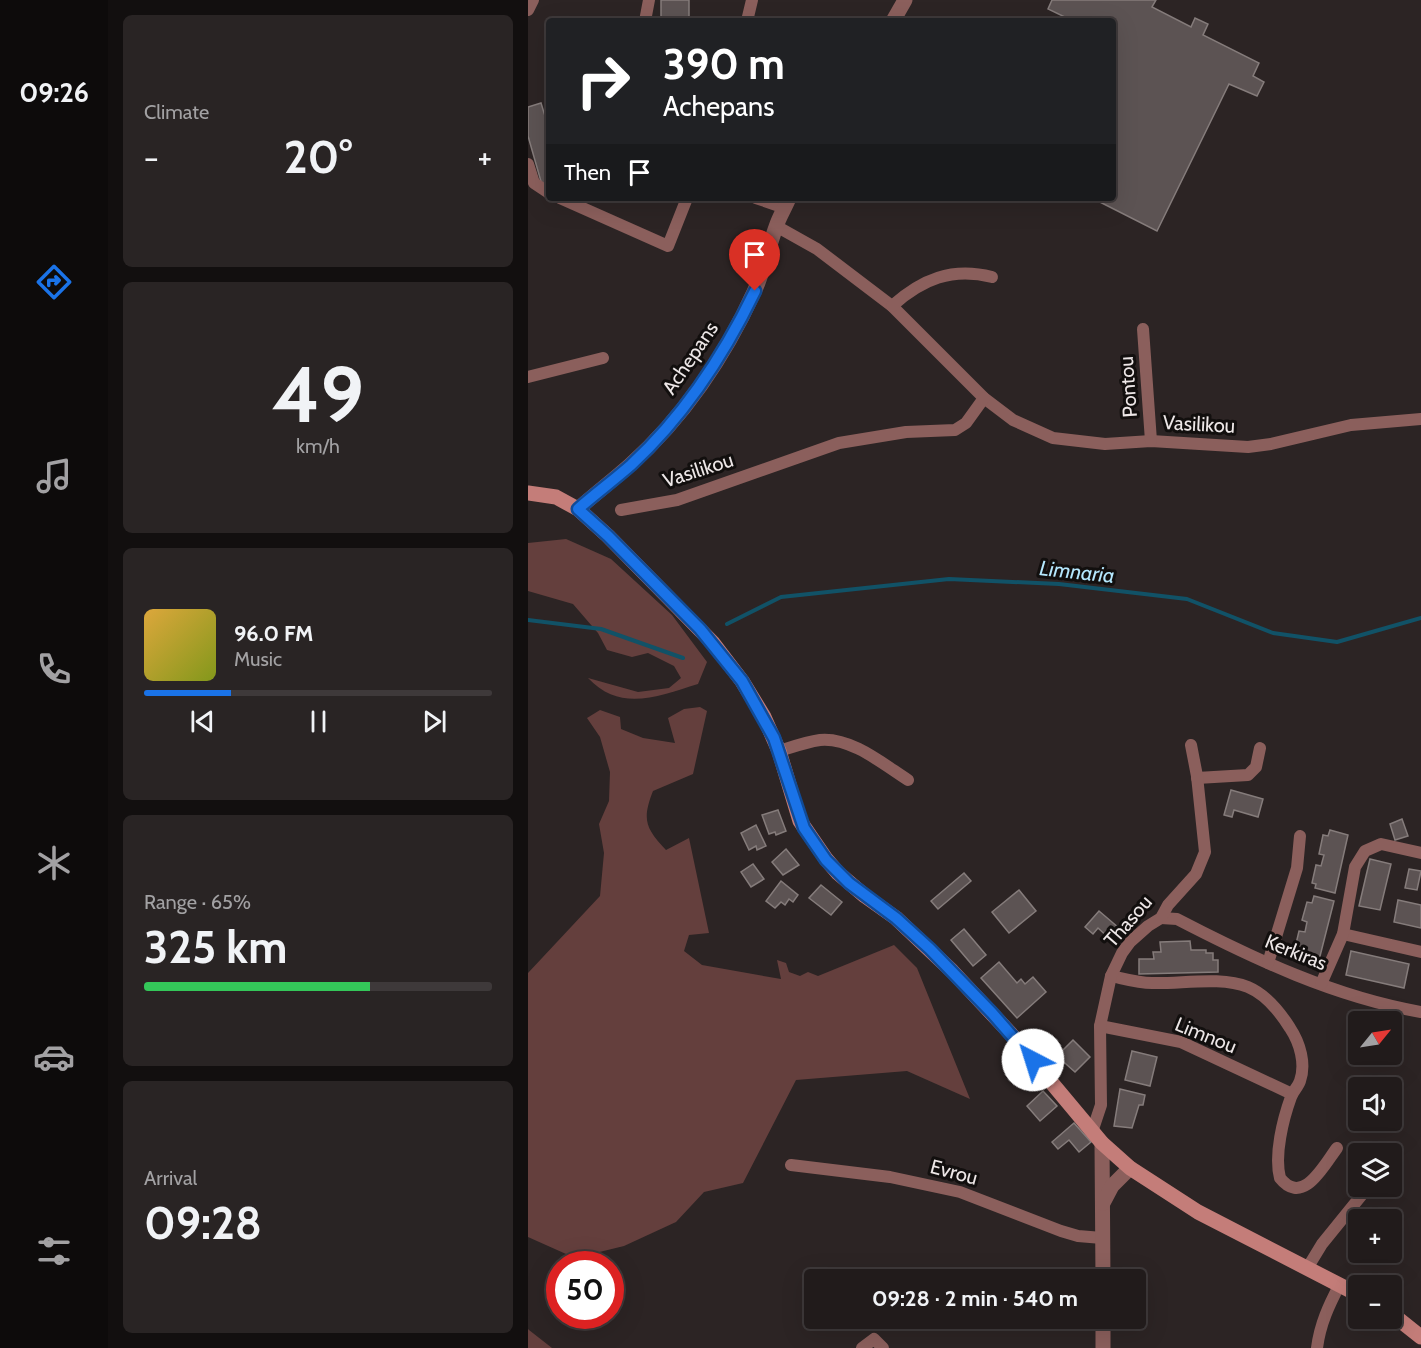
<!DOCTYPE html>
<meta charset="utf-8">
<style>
body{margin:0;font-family:Cabin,sans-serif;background:#292424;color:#f1f3f6;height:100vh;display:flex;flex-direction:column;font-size:22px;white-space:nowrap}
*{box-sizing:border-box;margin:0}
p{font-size:20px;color:#a2a1a3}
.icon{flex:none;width:33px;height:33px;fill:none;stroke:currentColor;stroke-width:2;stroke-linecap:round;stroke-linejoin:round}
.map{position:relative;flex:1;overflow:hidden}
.drawer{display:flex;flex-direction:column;gap:15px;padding:15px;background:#120f0f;width:420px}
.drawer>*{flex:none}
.banner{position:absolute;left:18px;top:18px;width:570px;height:183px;border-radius:6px;box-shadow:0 6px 24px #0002,0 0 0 2px #3e393a;background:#202124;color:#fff;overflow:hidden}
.needle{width:39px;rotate:60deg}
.controls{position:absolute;left:820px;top:1011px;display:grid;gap:12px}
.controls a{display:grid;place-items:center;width:54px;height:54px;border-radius:6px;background:#211b1b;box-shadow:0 6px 24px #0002,0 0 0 2px #3e393a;font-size:30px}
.speed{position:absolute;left:18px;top:1251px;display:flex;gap:12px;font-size:30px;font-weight:700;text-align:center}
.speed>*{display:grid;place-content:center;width:78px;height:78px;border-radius:50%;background:#211b1b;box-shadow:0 6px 24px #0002,0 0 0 2px #3e393a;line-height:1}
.speed .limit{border:9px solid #d22;background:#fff;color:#111}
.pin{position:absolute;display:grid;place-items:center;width:51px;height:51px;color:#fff;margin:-62px -26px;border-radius:50% 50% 50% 0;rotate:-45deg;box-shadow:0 0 6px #0007}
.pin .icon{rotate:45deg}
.me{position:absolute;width:66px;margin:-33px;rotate:320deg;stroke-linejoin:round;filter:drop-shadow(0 0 4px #0008)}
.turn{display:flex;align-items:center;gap:21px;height:126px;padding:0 18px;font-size:27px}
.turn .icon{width:78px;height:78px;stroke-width:2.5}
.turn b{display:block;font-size:42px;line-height:51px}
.then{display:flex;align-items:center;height:57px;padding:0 18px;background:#0003;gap:12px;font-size:22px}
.big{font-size:45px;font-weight:700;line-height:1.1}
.drawer .card{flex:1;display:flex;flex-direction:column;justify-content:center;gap:9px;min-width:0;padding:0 21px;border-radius:9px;background:#292424}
.drawer .dial{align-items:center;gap:0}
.dial b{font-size:78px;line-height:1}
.song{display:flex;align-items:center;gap:18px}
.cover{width:72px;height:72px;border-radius:9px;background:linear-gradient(135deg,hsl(40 70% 55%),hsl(70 70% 35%))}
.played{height:6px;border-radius:3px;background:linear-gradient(90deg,#1a73e8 25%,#3e393a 25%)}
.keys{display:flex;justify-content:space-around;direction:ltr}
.heat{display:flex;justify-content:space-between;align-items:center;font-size:33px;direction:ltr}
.charge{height:9px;border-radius:4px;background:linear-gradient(90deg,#34c759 65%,#3e393a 0)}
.trip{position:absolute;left:276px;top:1269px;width:342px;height:60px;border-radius:6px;background:#211b1b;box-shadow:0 6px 24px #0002,0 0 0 2px #3e393a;font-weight:700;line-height:60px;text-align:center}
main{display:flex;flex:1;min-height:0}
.menu{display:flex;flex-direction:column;width:108px;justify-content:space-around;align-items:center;background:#0d0b0b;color:#a2a1a3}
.menu .icon{width:42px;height:42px}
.menu .on{color:#1a73e8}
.menu b{font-size:27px;color:#f1f3f6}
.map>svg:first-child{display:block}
</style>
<main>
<nav class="menu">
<b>09:26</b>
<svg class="icon on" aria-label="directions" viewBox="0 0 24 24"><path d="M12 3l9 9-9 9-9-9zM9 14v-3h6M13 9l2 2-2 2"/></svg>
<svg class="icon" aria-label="music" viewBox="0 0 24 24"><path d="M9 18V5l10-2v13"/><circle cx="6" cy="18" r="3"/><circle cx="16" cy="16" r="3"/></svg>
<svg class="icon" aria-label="phone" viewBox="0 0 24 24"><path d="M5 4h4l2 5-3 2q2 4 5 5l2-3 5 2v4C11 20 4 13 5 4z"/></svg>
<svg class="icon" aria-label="climate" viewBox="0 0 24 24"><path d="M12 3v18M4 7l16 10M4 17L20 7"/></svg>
<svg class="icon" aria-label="car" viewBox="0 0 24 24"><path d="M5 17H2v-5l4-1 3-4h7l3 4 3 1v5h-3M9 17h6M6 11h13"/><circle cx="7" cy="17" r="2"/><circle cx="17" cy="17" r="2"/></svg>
<svg class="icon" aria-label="filters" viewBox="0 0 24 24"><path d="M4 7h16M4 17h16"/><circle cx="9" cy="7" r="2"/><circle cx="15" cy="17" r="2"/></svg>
</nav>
<section class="drawer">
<div class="card"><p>Climate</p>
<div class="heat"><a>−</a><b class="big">20°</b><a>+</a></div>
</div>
<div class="card dial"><b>49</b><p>km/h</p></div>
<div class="card">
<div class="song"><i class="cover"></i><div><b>96.0 FM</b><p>Music</p></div></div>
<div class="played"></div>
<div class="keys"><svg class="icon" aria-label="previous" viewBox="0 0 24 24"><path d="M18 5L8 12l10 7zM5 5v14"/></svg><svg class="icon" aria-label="pause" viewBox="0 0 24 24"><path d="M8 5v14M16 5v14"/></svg><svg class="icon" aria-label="next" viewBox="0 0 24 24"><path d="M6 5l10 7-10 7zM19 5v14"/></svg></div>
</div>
<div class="card"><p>Range · 65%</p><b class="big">325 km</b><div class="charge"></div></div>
<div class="card"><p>Arrival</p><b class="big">09:28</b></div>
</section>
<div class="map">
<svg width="893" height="1348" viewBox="0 0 893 1348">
<rect width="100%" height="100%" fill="#2c2424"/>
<!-- green -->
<g fill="#643f3d">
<path d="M38,539L83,559L144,615L179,662L170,684C130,696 93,713 60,678L110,692L141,688L153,678L146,666L120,653L104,657L79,650L70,633L45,604L0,591V543Z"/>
<path d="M172,707L179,711L165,774L125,791C114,819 117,828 138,850L161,838L181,933L161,935L156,951L174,965L253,979L249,960L258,963L261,972L272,976L280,972L290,976L366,945L389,968L442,1099L379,1071L268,1080L215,1183L176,1192L148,1222L96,1246L47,1258L0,1237V973L72,896L76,853L71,824L81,801L82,772L72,737L59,718L72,710L92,717L93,729L115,738L147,743L140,718L156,709Z"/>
<path d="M0,1329L1,1330L24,1348H0Z"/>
</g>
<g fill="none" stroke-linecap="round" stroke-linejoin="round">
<!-- stream -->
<g stroke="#115267" stroke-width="4">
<path d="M0,620L73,629L155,658"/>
<path d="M199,624L253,597L421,579L531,584L659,599L745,633L809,642L893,618"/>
</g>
</g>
<!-- building -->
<g fill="#5c5353" stroke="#857c7b" stroke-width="1.5">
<rect x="133" y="0" width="28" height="21"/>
<path d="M524,0H628L624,7L663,27L667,18L680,24L675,35L731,63L725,76L736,82L729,96L701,84L629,231L564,198H585V21H545L520,9Z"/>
<path d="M13,103L21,129V184L14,185L0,136V107Z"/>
<path d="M703,790L735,799L730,817L706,810L704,817L696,815Z"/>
<path d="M250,810L258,831L248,835L247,832L241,834L234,815Z"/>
<path d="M874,819L880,836L867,840L862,824Z"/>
<path d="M228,825L238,846L229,850L228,846L221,850L213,833Z"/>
<path d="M802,830L820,835L807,893L787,888L788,884L784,883L788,865L793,866L796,855L791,854L795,835L800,836Z"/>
<path d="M258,849L271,865L255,875L244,862Z"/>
<path d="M842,859L863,864L852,910L831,906Z"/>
<path d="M225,864L236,879L223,887L213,872Z"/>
<path d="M881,869L893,871L889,890L877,888Z"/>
<path d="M436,873L443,881L410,909L403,901Z"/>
<path d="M253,881L270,895L265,902L261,899L257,905L253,902L247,908L238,901Z"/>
<path d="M293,885L314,902L303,915L281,898Z"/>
<path d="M491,890L508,911L481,933L464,912Z"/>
<path d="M786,896L806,901L791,960L771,955L773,949L767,948L771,931L777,932L779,922L774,920L779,902L784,903Z"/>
<path d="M870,900L893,905V928L866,922Z"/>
<path d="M571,911L591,928L582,939L570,928L565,934L557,927Z"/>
<path d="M436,929L458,955L445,966L423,940Z"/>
<path d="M662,941L663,950H678V953H685V960H690V972L611,974V959H626L625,952H633L632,942Z"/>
<path d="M823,951L881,964L876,988L818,975Z"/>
<path d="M471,962L489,983L493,979L497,984L505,977L518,992L489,1018L453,978Z"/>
<path d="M545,1040L562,1057L547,1072L529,1056Z"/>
<path d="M604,1051L629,1057L622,1086L597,1080Z"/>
<path d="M592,1089L617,1095L615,1105H611L604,1128L586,1126Z"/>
<path d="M515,1091L529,1106L512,1121L499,1106Z"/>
<path d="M546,1123L563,1142L551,1152L541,1140L530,1149L524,1142Z"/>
</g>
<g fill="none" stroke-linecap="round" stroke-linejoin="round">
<!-- minor -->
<g stroke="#8b5f5c" stroke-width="12">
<path d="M0,10L5,0"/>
<path d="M117,21L121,0"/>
<path d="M219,21L224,0"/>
<path d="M0,164L6,183L21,193"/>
<path d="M32,198L140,246L159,198"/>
<path d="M228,198L257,208"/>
<path d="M248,226L289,249L364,306L456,398L485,420L525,438L577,444L623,441L720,447L743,444L823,425L893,419"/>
<path d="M364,306C394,279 424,267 464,277"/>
<path d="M615,329L623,441"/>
<path d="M0,377L75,358"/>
<path d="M93,510L149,500L311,443L378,432L427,430L438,423L456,398"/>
<path d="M251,751C264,747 278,742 292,740C323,737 355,764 380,780"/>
<path d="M669,778L720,775L728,767L732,748"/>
<path d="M633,918L649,919C726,959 807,997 893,1012"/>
<path d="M815,934L893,952"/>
<path d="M740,963L769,868L772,836"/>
<path d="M583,976C597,979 610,983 624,983C653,984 693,976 720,987C739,995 752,1012 762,1028C772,1043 778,1064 772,1081C770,1087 765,1091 763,1097C755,1119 746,1155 752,1178C775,1207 796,1165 809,1148"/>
<path d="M793,984L815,934L827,867L837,851L853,844L893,853"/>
<path d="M572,1026L653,1042L764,1094"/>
<path d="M564,1132L573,1105L572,1026L583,976L594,953L602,942L620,926L633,918L640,905L668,874L677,852L669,776L663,745"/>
<path d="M263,1165L362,1177L432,1192L533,1231L550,1236L574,1238"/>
<path d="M780,1267L794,1244L841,1186"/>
<path d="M334,1348L346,1339L355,1348"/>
<path d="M789,1348C792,1324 801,1305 812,1284"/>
</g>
<!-- tertiary -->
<g stroke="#8b5f5c" stroke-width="15">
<path d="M365,21L377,0"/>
<path d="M50,509C67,494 85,480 102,465C155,418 197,356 226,292C236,271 240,248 248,227C251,217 257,208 261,198"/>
<path d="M574,1143L575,1280"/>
<path d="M575,1203L584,1186L602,1168"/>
<path d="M575,1318V1348"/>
</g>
<!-- secondary -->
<g stroke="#c47d79" stroke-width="15">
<path d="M0,493L28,497L50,509L80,536L185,643L214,681L236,717L251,751L272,821L298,859L310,873L337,896L368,918L424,971L482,1033L574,1143L602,1168L670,1212L831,1295"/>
<path d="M864,1314L893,1337"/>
</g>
</g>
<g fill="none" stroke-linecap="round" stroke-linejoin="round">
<!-- route casing -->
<g stroke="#114b97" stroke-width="15">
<path id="route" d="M227,291C196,355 156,416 103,465C86,480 67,494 50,509L80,536L172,629L214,681L246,738L276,828L298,860L321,883L368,918L402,949L464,1013L505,1060"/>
</g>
<!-- route -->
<use href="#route" stroke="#1a73e8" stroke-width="10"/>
</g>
<g text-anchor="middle" stroke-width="6" stroke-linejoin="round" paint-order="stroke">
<!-- street labels -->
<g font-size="20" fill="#ede7e7" stroke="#120f0e">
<text transform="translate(162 358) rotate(-56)" y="7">Achepans</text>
<text transform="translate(600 387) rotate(-94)" y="7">Pontou</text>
<text transform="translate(671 424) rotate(3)" y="7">Vasilikou</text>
<text transform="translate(170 470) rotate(-18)" y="7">Vasilikou</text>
<text transform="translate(600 921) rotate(-49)" y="7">Thasou</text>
<text transform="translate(768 952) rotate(22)" y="7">Kerkiras</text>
<text transform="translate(678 1035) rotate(22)" y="7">Limnou</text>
<text transform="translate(426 1172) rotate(15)" y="7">Evrou</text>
</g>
<!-- water labels -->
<g font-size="21" font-style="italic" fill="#b5e8fe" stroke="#120f0e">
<text transform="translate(549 572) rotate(6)" y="7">Limnaria</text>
</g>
</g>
</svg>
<div class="controls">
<a><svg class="needle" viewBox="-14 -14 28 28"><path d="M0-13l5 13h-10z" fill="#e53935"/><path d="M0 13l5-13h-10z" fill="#a2a1a3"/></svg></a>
<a><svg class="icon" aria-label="sound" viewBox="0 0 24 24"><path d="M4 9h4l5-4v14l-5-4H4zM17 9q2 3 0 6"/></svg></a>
<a><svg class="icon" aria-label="layers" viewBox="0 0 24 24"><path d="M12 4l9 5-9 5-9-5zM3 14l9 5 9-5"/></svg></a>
<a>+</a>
<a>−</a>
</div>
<div class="speed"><div class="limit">50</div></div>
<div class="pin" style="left:227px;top:291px;background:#d93025"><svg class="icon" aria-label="arrive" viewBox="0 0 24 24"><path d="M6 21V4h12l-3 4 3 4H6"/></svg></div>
<svg class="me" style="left:505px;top:1060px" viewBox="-20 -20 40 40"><circle r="19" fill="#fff"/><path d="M0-13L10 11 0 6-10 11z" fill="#1a73e8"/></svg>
<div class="trip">09:28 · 2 min · 540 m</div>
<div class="banner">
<div class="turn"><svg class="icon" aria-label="right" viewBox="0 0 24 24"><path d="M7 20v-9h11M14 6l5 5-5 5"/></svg><div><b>390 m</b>Achepans</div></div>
<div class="then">Then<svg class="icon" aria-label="arrive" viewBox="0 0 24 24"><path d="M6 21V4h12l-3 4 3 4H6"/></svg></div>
</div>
</div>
</main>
